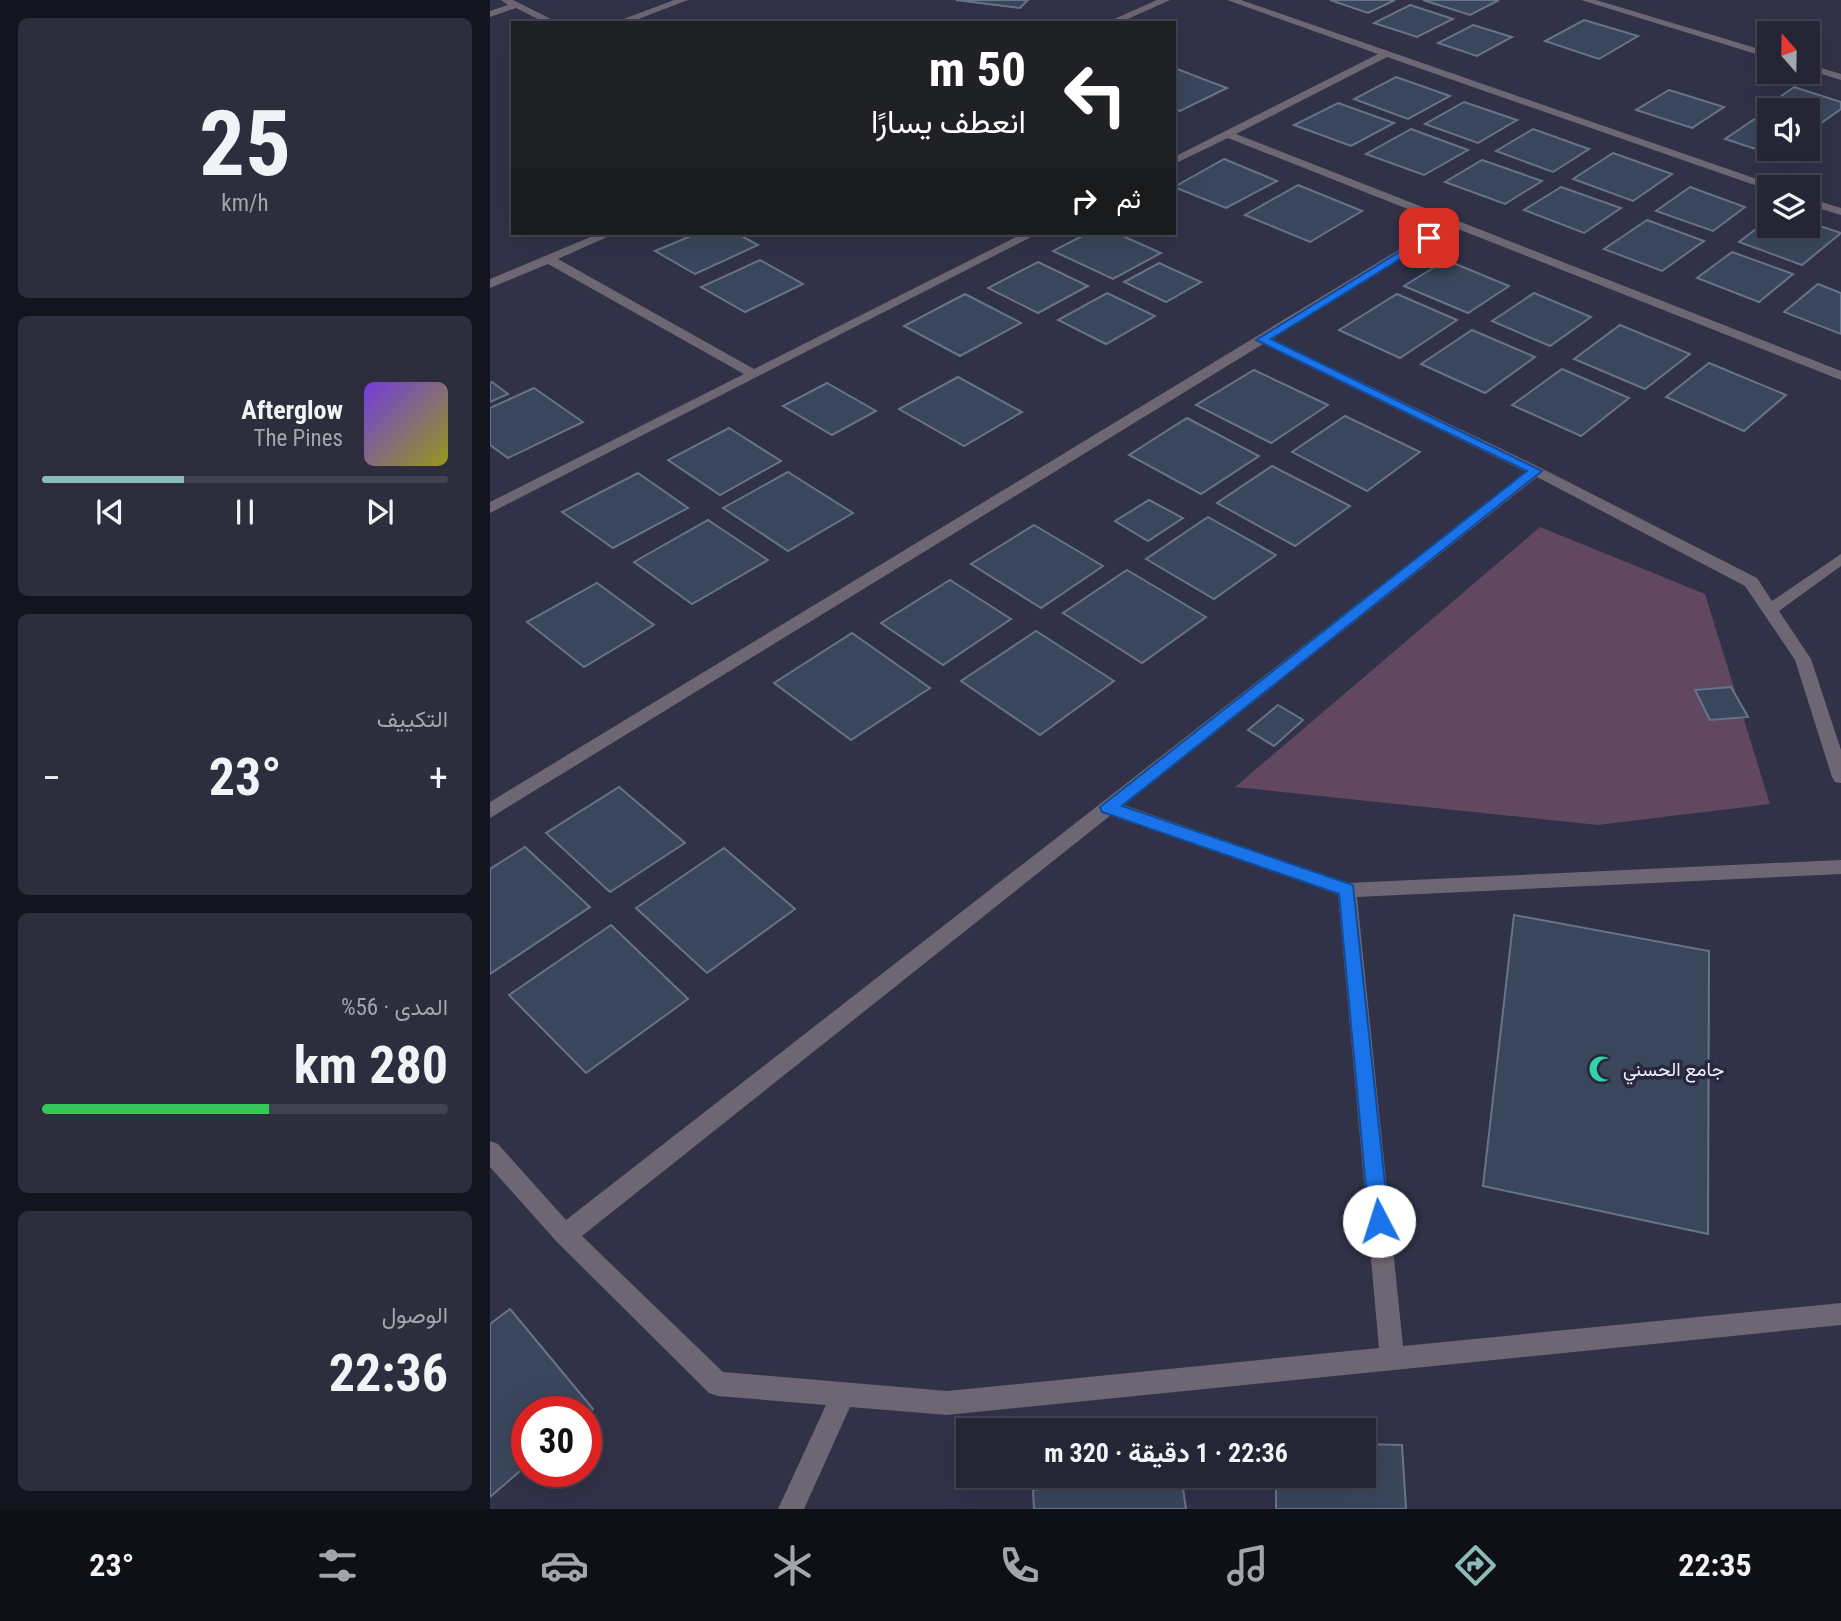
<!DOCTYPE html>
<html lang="ar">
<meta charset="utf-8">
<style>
body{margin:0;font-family:"Roboto Condensed",Vazirmatn,sans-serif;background:#2d2d3e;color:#f1f3f6;direction:rtl;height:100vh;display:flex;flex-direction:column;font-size:26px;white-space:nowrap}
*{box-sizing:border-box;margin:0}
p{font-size:23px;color:#a3a5ad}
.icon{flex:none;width:38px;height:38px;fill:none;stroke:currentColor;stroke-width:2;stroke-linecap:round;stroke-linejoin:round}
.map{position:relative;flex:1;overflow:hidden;direction:ltr}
.side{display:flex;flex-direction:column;gap:18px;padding:18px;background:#14141e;width:490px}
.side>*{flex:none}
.guide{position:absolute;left:21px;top:21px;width:665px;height:214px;border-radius:0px;box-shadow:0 7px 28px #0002,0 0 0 2px #424251;direction:rtl;background:#202124;color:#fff;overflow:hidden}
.needle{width:46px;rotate:340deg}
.controls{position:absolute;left:1267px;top:21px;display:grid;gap:14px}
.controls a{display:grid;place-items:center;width:63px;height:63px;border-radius:0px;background:#252536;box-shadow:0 7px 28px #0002,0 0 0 2px #424251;font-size:35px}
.speed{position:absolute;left:21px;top:1396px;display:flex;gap:14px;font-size:35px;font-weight:700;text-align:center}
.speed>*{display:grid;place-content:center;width:91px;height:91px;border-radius:50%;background:#252536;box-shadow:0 7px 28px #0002,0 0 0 2px #424251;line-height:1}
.speed .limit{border:10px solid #d22;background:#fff;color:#111}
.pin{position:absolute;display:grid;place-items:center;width:60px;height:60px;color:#fff;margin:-30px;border-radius:14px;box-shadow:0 4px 10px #0006}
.me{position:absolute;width:77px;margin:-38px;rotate:355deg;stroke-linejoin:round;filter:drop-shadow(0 0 5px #0008)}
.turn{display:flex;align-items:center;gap:24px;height:147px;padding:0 35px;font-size:32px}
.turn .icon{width:91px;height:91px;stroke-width:2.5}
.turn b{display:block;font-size:49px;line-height:60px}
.then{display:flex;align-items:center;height:66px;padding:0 35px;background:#0003;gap:14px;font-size:26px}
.big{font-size:52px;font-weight:700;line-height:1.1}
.side .card{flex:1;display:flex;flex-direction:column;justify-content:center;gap:10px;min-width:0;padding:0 24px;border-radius:10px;background:#2d2d3e}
.side .dial{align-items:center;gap:0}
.dial b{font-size:91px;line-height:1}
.song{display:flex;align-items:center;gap:21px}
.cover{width:84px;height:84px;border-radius:10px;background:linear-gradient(135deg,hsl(260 70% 55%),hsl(60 70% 35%))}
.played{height:7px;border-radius:4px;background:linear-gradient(90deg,#8bbbb9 35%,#424251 35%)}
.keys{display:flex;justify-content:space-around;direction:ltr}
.heat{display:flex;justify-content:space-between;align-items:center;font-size:38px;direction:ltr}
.charge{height:10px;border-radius:5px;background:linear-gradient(90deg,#34c759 56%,#424251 0)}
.trip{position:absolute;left:466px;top:1418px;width:420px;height:70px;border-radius:0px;background:#252536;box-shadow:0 7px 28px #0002,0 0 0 2px #424251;font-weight:700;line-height:70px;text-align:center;direction:rtl}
.dock{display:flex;height:112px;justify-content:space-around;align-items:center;background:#0f0f16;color:#a3a5ad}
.dock .icon{width:49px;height:49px}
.dock .selected{color:#8bbbb9}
.dock b{font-size:32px;color:#f1f3f6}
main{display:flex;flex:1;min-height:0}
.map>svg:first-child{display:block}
</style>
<main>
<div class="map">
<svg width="1351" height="1509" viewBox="0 0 1351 1509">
<rect width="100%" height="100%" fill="#313148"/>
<!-- green -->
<path fill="#61475f" d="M1050,527L1215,594L1280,804L1108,825L745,787Z"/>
<!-- building -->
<g fill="#3a465c" stroke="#66748b" stroke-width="2">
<path d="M466,0H538L530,8Z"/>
<path d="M840,0H905L878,13Z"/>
<path d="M933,0H1009L980,15Z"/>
<path d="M920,5L963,19L927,37L884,23Z"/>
<path d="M1094,20L1148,36L1109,59L1055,41Z"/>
<path d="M983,25L1022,37L987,56L948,43Z"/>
<path d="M687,69L737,88L690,111L684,109V70Z"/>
<path d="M906,77L960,96L918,119L864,99Z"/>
<path d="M1304,87L1351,102V109L1327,126L1318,123V110L1273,109Z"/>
<path d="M1179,90L1234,107L1202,128L1146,110Z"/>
<path d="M974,102L1027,120L988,143L935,124Z"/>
<path d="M848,103L904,123L861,146L804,125Z"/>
<path d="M1269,116L1279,119V149H1293L1284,155L1235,139Z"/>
<path d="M921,129L978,150L934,175L876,154Z"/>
<path d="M1043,129L1099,149L1063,172L1006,151Z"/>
<path d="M1123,153L1182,174L1143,201L1083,179Z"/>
<path d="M734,159L787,181L736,208L684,187Z"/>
<path d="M992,160L1052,181L1015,204L955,182Z"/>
<path d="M808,185L872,211L820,242L755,215Z"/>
<path d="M1071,187L1131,208L1094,233L1034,210Z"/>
<path d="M1200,187L1255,207L1223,231L1166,211Z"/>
<path d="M1279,219V226H1318V222L1351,233L1312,265L1249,242Z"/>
<path d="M1157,220L1214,241L1172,271L1114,249Z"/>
<path d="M208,233H246L268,245L205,274L165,251Z"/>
<path d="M598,233H626L671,253L623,279L563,251Z"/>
<path d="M1242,252L1303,274L1269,302L1207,278Z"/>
<path d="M270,260L313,284L255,312L211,287Z"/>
<path d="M956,260L1019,286L978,313L914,286Z"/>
<path d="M548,262L598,286L548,313L498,288Z"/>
<path d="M669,263L711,282L676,302L634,282Z"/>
<path d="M1328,284L1351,293V334L1294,312Z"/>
<path d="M617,293L665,316L616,344L568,320Z"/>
<path d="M1044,293L1101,317L1060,346L1002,321Z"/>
<path d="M475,294L531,323L470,356L414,326Z"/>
<path d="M907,294L967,320L910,358L849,330Z"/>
<path d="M1130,325L1200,354L1155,389L1084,359Z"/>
<path d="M982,330L1045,357L995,393L931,364Z"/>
<path d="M1219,363L1296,395L1254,431L1176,397Z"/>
<path d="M1072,369L1139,398L1091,436L1022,405Z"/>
<path d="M764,370L838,405L781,443L706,405Z"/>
<path d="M468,377L532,412L474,446L409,409Z"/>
<path d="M2,382L18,394L0,402V383Z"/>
<path d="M337,383L386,411L342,435L293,406Z"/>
<path d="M44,388L93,422L18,458L0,445V408Z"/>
<path d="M855,416L930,452L877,491L802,452Z"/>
<path d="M697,418L769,456L711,494L639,455Z"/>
<path d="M239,428L291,461L230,495L178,460Z"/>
<path d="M782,466L860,506L805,546L727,503Z"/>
<path d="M298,472L363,513L298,551L233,508Z"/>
<path d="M148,473L198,508L123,548L72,512Z"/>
<path d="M659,500L693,518L658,541L625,521Z"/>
<path d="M718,517L786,555L724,599L656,559Z"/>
<path d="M218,520L278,560L202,604L144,562Z"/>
<path d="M544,525L613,566L551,608L481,564Z"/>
<path d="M637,570L716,617L652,663L573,613Z"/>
<path d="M460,580L521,619L453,665L391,623Z"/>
<path d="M107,583L164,625L94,667L37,622Z"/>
<path d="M546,631L624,681L550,735L471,681Z"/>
<path d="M362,633L440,688L361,740L284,683Z"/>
<path d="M1241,687L1258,717L1220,720L1205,690Z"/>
<path d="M788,705L813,720L784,746L758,730Z"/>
<path d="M129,787L195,843L120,892L56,833Z"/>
<path d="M35,847L100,907L0,974V869Z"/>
<path d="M234,848L305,909L217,973L146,908Z"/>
<path d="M1024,915L1219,951L1218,1234L993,1186Z"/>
<path d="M121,925L198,999L96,1073L19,995Z"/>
<path d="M20,1309L103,1409L96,1415V1412H37V1465L0,1497V1324Z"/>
<path d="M873,1444L912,1445L916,1509H786V1475H873Z"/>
<path d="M655,1475H691L696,1509H544L543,1490Z"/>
</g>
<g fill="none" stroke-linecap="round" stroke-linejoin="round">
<!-- minor -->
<g fill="#6c6772" fill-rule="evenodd">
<path d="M11,0H23L69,23H56L26,8L0,17V11L18,5Z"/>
<path d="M184,0H198L138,23H123Z"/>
<path d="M667,0H680L629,23H615Z"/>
<path d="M737,0H751L1284,185L1286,187L1276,189L897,57L746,134L1351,371V380L963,227L782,339L1051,468L1267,578L1282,601L1351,554V566L1289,611L1321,659L1351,750V783L1345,782L1342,777L1305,660L1255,586L1047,477L634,805L857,883L1351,860V874L867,897L913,1346L1351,1303V1325L457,1415L360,1407L314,1509H288L336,1405L228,1396L219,1393L67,1242L0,1167V1141L8,1144L76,1220L1036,472L773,344L0,818V802L953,223L738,138L684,164V157L888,54ZM621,815L848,894L889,1348L457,1391L233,1372L92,1236Z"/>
<path d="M1091,0H1106L1279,52V58Z"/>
<path d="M1318,64L1351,74V80L1318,70Z"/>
<path d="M1318,198L1351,208V215L1318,205Z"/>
<path d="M110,233H126L68,259L264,369L534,233H549L0,513V502L254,374L58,264L0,288V279Z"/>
</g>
</g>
<!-- route -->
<path fill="#1a73e8" stroke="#114b97" stroke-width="2" d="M935,236L944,238L781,339L1052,471L632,806L863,885L899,1221L896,1228L889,1230L882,1228L879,1221L849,894L612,812L610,807L1037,471L766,340Z"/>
<!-- icons -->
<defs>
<g id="mosque-bare" transform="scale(2.1)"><path d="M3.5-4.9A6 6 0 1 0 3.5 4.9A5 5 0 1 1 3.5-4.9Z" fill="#2ed4aa" stroke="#28273e" stroke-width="2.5" paint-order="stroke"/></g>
</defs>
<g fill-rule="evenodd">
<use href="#mosque-bare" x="1112" y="1069"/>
</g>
<g text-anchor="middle" stroke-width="7" stroke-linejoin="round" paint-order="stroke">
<!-- poi labels -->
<g font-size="19" fill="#eeeffe" stroke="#28273e" text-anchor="start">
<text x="1133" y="1076">جامع الحسني</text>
</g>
</g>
</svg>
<div class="controls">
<a><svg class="needle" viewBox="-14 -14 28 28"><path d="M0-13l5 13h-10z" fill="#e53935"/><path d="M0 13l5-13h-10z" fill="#a3a5ad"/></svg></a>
<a><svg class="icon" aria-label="sound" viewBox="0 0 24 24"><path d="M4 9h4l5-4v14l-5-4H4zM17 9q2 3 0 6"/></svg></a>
<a><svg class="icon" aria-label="layers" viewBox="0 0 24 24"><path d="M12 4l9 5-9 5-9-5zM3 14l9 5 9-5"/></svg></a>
</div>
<div class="speed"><div class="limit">30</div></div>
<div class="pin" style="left:939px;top:238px;background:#d93025"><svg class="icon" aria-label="arrive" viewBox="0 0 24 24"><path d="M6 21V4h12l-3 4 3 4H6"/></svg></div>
<svg class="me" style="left:889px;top:1221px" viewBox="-20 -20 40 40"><circle r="19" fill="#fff"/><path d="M0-13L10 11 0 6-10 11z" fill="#1a73e8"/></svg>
<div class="trip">22:36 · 1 دقيقة · 320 m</div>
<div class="guide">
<div class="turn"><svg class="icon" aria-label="left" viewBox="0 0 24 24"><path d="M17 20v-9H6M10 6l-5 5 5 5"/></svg><div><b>50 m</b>انعطف يسارًا</div></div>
<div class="then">ثم<svg class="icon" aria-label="right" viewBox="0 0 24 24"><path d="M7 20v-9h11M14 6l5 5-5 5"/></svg></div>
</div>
</div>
<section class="side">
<div class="card dial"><b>25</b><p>km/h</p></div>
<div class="card">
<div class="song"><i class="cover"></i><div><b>Afterglow</b><p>The Pines</p></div></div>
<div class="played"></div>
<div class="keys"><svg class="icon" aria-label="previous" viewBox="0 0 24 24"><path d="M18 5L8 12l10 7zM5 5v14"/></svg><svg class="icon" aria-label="pause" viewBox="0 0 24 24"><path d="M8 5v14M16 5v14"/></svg><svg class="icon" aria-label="next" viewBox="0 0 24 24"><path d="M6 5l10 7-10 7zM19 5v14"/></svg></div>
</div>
<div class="card"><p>التكييف</p>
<div class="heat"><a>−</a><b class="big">23°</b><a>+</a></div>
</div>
<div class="card"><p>المدى · 56%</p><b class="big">280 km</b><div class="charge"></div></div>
<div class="card"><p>الوصول</p><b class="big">22:36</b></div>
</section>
</main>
<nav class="dock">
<b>22:35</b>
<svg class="icon selected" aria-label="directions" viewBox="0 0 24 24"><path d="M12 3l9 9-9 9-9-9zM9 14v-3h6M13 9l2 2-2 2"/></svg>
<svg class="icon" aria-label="music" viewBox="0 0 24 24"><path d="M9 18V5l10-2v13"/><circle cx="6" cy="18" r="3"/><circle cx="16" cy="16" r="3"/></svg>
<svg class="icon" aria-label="phone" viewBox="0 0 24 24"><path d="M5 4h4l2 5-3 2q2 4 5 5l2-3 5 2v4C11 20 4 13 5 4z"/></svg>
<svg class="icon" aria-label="climate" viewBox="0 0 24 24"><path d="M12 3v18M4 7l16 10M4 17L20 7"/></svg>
<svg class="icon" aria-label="car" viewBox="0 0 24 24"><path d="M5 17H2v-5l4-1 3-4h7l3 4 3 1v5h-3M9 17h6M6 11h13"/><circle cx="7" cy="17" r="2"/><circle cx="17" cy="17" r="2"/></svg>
<svg class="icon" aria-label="filters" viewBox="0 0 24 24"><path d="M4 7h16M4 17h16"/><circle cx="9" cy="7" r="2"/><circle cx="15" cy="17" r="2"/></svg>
<b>23°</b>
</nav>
